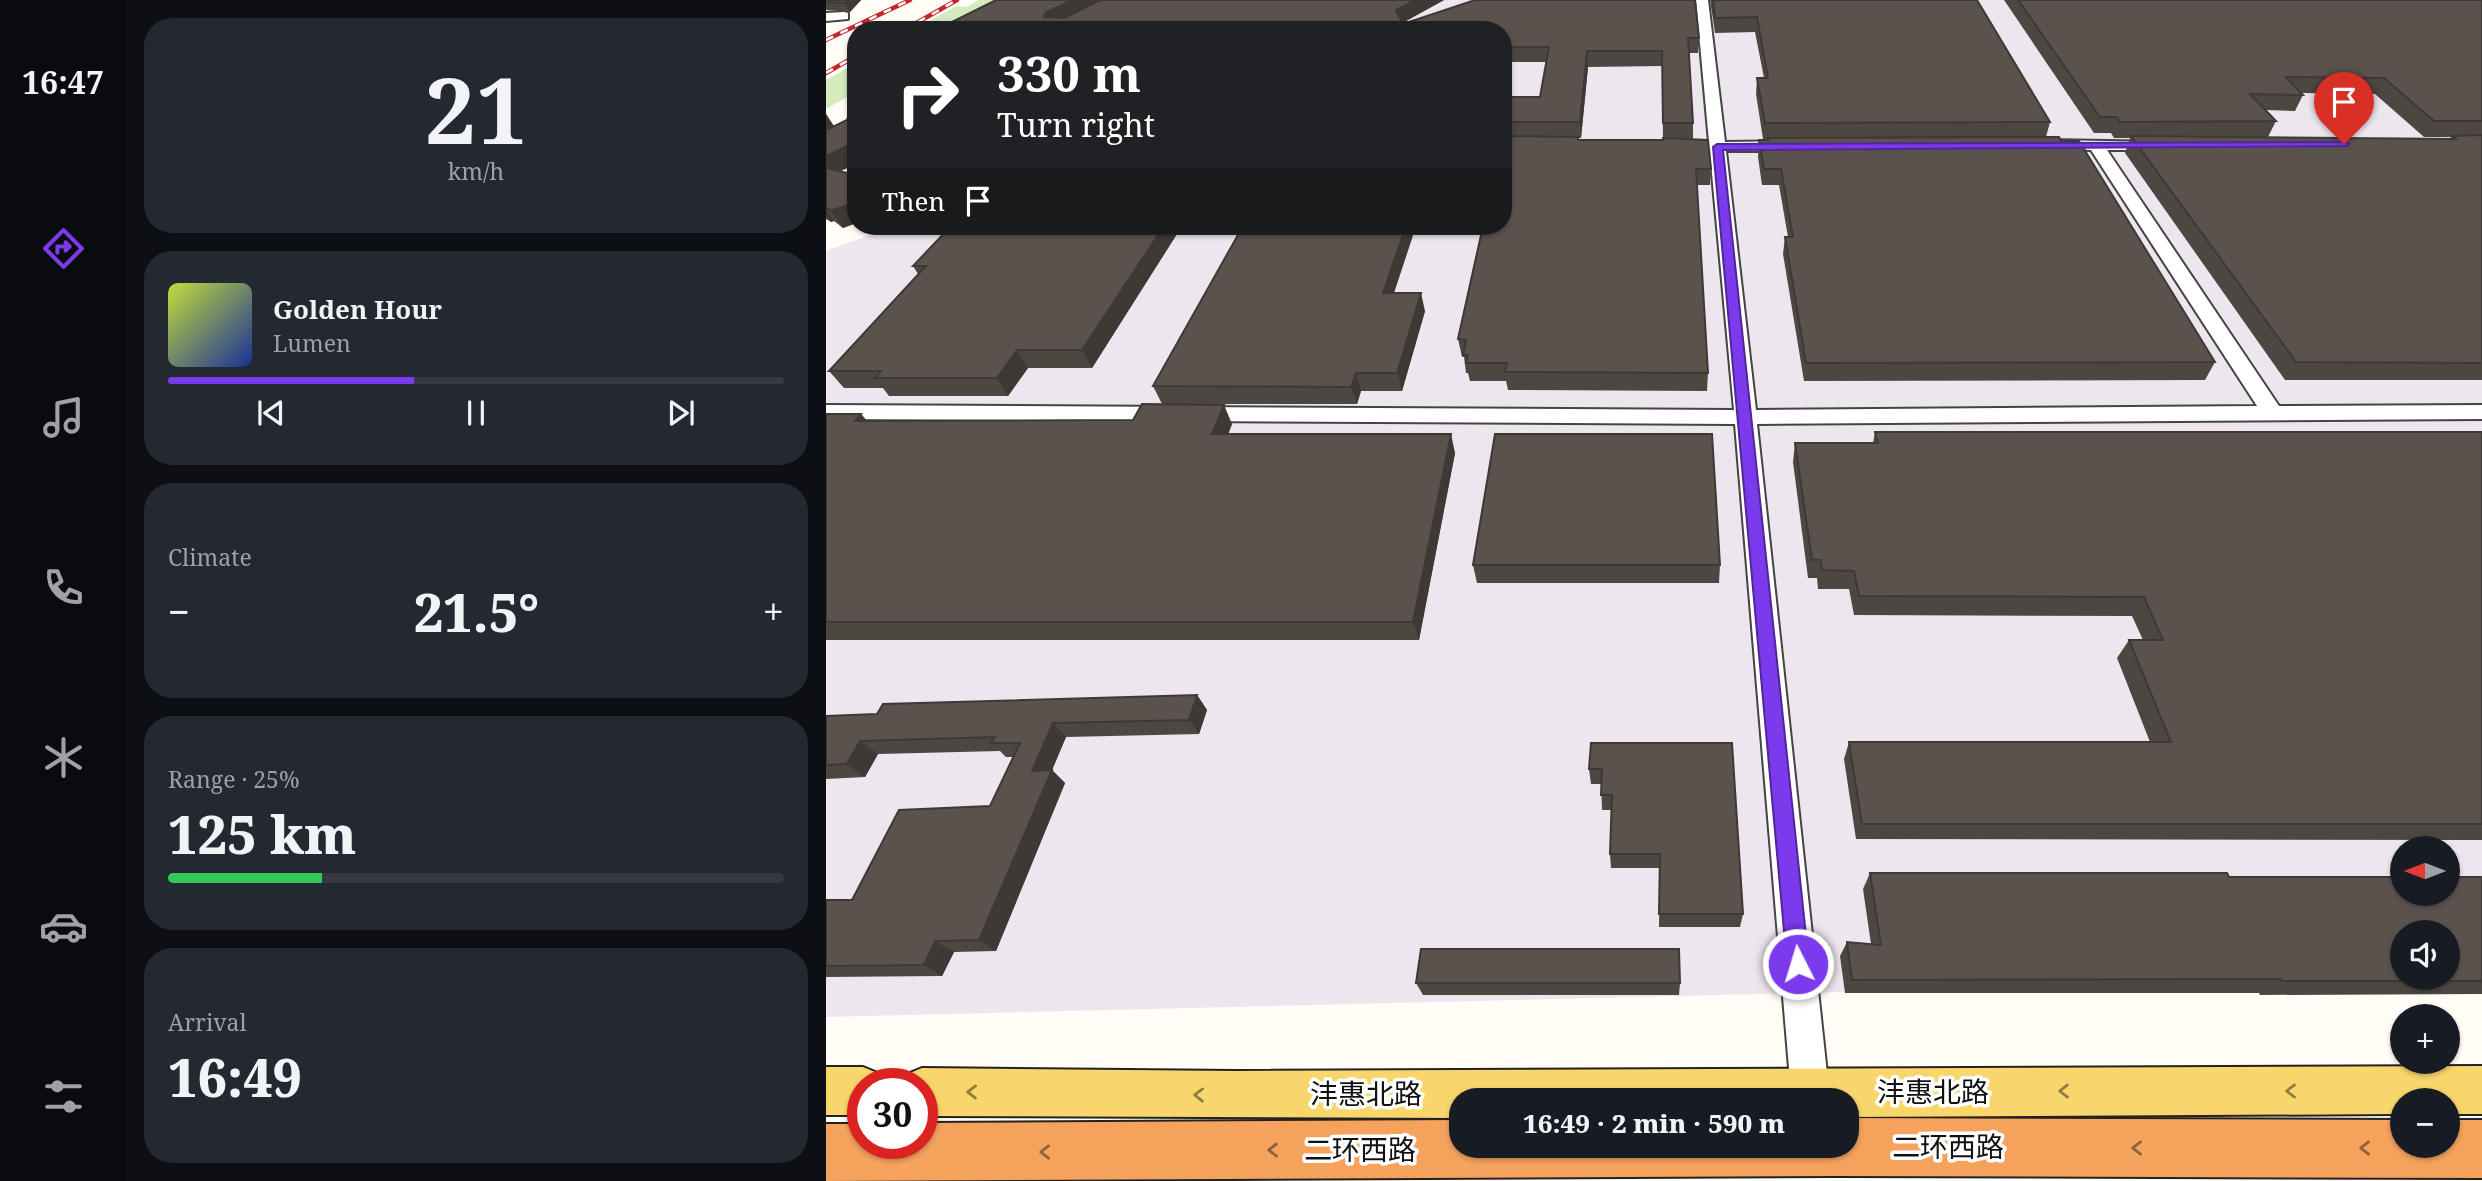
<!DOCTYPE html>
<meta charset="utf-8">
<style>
body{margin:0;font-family:"Noto Serif","Noto Sans SC",serif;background:#242831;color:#f1f3f6;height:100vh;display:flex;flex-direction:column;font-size:26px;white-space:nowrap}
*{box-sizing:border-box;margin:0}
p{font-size:23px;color:#9ea1a6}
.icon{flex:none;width:38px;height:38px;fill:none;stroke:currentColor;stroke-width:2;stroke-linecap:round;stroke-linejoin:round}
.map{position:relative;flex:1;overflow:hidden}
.details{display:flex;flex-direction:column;gap:18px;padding:18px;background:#0d0f14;width:700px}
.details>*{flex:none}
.guide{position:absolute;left:21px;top:21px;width:665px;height:214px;border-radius:28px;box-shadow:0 2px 5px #0004;background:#202124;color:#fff;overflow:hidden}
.needle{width:46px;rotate:270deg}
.controls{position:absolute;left:1564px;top:836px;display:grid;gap:14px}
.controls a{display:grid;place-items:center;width:70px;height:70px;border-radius:50%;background:#171b24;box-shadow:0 2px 5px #0004;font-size:35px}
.speed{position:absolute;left:21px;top:1068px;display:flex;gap:14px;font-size:35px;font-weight:700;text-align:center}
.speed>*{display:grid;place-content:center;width:91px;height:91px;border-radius:50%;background:#171b24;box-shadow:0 2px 5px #0004;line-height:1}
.speed .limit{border:10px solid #d22;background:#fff;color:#111}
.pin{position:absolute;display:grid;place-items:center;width:60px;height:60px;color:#fff;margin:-72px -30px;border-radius:50% 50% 50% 0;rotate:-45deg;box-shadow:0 0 7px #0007}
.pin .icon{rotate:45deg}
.me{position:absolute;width:77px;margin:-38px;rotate:355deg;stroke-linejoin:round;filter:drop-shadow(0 0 5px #0008)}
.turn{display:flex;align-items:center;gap:24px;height:147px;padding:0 35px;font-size:32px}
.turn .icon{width:91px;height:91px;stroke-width:2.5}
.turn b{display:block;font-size:49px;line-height:60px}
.then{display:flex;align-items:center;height:66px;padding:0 35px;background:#0003;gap:14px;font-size:26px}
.big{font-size:52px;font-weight:800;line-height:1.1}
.details .widget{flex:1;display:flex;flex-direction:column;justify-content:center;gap:10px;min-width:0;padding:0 24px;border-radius:28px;background:#242831}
.details .dial{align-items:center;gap:0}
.dial b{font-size:91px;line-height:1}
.song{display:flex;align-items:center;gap:21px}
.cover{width:84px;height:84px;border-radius:10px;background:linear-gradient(135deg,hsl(70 70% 55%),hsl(230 70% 35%))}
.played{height:7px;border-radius:4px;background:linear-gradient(90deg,#7c3aed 40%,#363941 40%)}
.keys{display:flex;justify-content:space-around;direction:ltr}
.heat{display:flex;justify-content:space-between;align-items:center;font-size:38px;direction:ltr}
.charge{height:10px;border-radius:5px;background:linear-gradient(90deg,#34c759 25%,#363941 0)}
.trip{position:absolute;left:623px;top:1088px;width:410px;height:70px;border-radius:28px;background:#171b24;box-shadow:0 2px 5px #0004;font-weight:800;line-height:70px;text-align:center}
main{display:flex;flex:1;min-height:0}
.tab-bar{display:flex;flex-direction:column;width:126px;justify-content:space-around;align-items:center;background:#090b0e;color:#9ea1a6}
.tab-bar .icon{width:49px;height:49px}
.tab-bar .current{color:#7c3aed}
.tab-bar b{font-size:32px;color:#f1f3f6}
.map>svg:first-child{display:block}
</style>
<main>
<nav class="tab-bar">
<b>16:47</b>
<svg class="icon current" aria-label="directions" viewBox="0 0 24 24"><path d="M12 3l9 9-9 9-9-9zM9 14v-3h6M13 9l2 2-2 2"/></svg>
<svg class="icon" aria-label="music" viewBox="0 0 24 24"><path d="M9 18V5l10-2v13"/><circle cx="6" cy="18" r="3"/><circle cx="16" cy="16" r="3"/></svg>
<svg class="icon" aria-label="phone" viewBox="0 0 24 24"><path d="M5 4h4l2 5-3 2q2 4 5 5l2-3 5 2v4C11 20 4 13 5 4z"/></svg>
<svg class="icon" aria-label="climate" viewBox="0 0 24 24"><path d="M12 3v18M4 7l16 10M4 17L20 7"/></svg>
<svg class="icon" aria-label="car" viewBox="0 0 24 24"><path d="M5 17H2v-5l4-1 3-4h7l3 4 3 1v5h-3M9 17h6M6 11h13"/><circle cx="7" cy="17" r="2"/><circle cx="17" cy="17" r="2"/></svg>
<svg class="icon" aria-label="filters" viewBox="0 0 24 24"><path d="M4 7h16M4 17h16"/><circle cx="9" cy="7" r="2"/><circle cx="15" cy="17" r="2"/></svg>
</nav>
<section class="details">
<div class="widget dial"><b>21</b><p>km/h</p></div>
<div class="widget">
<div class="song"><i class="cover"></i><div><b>Golden Hour</b><p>Lumen</p></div></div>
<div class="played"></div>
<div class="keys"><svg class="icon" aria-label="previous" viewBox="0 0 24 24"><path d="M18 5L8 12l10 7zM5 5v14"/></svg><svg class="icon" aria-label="pause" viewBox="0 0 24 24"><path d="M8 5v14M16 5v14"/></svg><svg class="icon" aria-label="next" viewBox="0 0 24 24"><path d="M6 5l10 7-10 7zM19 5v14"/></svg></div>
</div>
<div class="widget"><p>Climate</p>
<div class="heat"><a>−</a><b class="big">21.5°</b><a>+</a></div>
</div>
<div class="widget"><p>Range · 25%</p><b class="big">125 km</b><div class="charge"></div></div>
<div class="widget"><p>Arrival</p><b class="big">16:49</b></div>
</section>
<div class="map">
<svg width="1656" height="1181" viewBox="0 0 1656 1181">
<rect width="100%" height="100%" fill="#fffdf5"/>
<!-- industrial -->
<path fill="#eee6ef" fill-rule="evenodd" d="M618,0H1651L1656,3V984L1498,980L0,1017V251L68,226H677V30H384L581,16ZM1577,849H1622V894H1577ZM1577,933H1622V978H1577Z"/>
<!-- green -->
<g fill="#d5ebbd">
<path d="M153,0H200L141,30H88L130,6L141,7Z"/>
<path d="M30,63V92L0,109V80Z"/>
</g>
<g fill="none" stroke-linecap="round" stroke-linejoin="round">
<!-- minor casing -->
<g stroke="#444" stroke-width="4">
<g id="minor">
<path d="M870,0H882L899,142L968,141L976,146L968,151H900L930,410L1431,406L1265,150L1214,148L1212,145L1220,140L1342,142L1344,145L1336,150H1281L1453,406L1656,405V419L931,424L1003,1092L999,1101H969L965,1092L909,424L0,419V405L908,410L884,152L868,150L866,147L868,144L883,142Z"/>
<path d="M18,12L22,13V19L0,21V13Z"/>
</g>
</g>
<!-- major casing -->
<g stroke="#222" stroke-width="4">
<g id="major">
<path d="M1656,1066V1114H1622V1101H1577V1114L1020,1117V1101H635V1118L96,1116V1083H75L79,1075L96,1068L410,1071Z"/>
<path d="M0,1067H37L54,1074L58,1083H37V1115H0Z"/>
</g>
</g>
<!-- highway casing -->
<g stroke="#222" stroke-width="4">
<path id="highway" d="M1020,1118L1577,1120V1146H1622V1120H1656V1178L1009,1176L0,1181V1124H37V1143H96V1123L635,1120V1146H1020Z"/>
</g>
<!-- minor -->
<use href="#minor" fill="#fff" fill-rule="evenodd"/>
<!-- major -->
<use href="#major" fill="#f9d66b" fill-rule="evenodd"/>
<!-- highway -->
<use href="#highway" fill="#f5a25d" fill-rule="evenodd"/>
<!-- rail casing -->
<g stroke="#c4262e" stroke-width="4.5">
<g id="rail">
<path d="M78,30L131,0"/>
<path d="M0,40L84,0"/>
<path d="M0,73L30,56"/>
</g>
</g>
<!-- rail -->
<use href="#rail" stroke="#fff" stroke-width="2.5" stroke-dasharray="8" stroke-linecap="butt"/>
</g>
<!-- wall -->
<g fill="#4d4742" fill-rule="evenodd">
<path d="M0,0H35L24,12L0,10Z"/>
<path d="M170,0H618L576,23L577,24L873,38L872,53H863L867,123V139L885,169L884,185H871L882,373L881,391L682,390L680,381H644L642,373H640L638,357H636L632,339L677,226V97H714L721,62H677V30H112ZM836,66L837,140H752V138H755L762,67Z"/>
<path d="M884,0H1151L1224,122L1220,137L1389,362L1379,380L978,381L957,254L959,237H962L953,185H936L932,157L933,140H941V139H937L930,94L931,78H938L929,32L889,33Z"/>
<path d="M1178,0H1656V380H1459L1299,153L1304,138H1288L1285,133H1268ZM1475,93L1549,94L1598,137H1625L1624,139L1442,137L1450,121L1440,110L1469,111L1477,95Z"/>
<path d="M0,114L30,164L14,171L30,175V223L17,228L8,221L5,222L0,219Z"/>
<path d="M125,226H356L266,368H202L182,396H63L57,388H18L3,371L92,274L87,266Z"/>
<path d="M417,226H590L568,293L599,311L576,391H535L531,404H336L327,386Z"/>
<path d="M0,414H35L41,421L406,424L402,434L629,453L593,640H0Z"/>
<path d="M1049,432H1656V840L1030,839L1018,759L1023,742H1324L1291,658L1303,640H1317L1306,616L1028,615L1023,589H992L991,578H982L967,462L969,443H1047Z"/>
<path d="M647,565H894L893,583H651Z"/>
<path d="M371,695L381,710L373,734L240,737L226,770L239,783L170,951L128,952L116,976L0,977V900H26L164,806L188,757H180L174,751L52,754L39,777L0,779V716L51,714Z"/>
<path d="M765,743L917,914L914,927H833L834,868H785L784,854L785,810H776L775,784H765L763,769Z"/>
<path d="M1044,873L1403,877H1656V994L1434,995L1433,993H1019L1014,956L1021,942L1045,944L1037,889Z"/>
<path d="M590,983H854L853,995H597Z"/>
</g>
<!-- shaded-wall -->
<g fill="#3f3936">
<path d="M22,0H35L24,12L19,3Z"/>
<path d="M246,0H279L226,28L218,17L219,13Z"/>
<path d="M589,0H618L573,25L570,10Z"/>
<path d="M761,51L762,67L755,138L754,122Z"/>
<path d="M0,114L10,129L0,135Z"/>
<path d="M30,142V164L0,178V156Z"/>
<path d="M21,205L30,218V223L17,228L5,211Z"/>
<path d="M30,206V216L24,208Z"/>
<path d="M0,210L8,221L5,222L0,215Z"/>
<path d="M338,226H356L266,368L256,350Z"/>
<path d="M580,226H590L562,310L557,293Z"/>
<path d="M595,293L599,311L576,391L571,373Z"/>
<path d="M191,350L202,368L182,396L171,378Z"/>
<path d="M530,373L535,391L531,404L525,387Z"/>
<path d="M398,405L406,424L395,453L386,434Z"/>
<path d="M35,414L51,433L29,421Z"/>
<path d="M625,434L629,453L593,640L587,622Z"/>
<path d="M371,695L381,710L373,734L363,720Z"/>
<path d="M227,723L240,737L226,770L239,783L170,951L153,940L206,771Z"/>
<path d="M34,741L52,754L39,777L21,764Z"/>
<path d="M109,941L128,952L116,976L98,965Z"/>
</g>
<!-- building -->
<g fill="#5a524d" stroke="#3f3936" stroke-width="2" fill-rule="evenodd">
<path d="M0,0H22L19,3L0,2Z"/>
<path d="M170,0H246L219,13L218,17L239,18L274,0H589L570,10L577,24L649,0H869L873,38H862L867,123H837L836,51H761L754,122H677V97H714L723,47H677V30H498L490,25L487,30L112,29Z"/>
<path d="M887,0H1151L1224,122L939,123L931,78H942L931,17L889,18Z"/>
<path d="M1192,0H1656V121H1608L1558,78L1460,77L1477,95L1424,94L1450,121L1294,122L1291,117H1274Z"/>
<path d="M22,117L30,118V142L0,156V130L21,120Z"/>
<path d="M1656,135V363L1470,362L1305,136L1630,139L1626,136Z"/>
<path d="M677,136L752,137V140H837V138L882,140L885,169H870L882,373L679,372L681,363H640L642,355H637L640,340L632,339L657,226H677Z"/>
<path d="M1233,137L1235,141H1253L1389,362L980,363L959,237H967L955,169H938L933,140H942L941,138Z"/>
<path d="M0,168L30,175V206L24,208L21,205L5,211L0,207Z"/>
<path d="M125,226H338L256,350H191L171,378H49L55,371H3L100,266H87Z"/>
<path d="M417,226H580L557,293H595L571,373H530L525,387L327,386Z"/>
<path d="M316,404L398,405L386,434H625L587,622H0V414H35L29,421L307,420Z"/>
<path d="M1049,432H1656V824H1036L1023,742H1345L1303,640H1337L1318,597L1033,596L1028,571L996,570L995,560H986L969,443H1052Z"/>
<path d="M669,434H886L894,565H647Z"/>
<path d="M371,695L363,720L227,723L206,771L226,770L153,940L109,941L98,965L0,966V900H26L73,810L164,806L194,743H165L169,737L34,741L21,764L0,765V716L51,714L57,704Z"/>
<path d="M765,743H906L917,914H833L834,854H784L786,795H775L776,769H763Z"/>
<path d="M1044,873H1401L1403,877H1577V894H1622V877H1656V981H1456L1455,979L1026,980L1021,942L1055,945ZM1577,933H1622V978H1577Z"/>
<path d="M595,949H853L854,983H590Z"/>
</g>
<!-- one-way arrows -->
<defs><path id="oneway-chevron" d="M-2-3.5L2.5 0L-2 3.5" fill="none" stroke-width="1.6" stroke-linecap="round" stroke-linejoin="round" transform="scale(1.75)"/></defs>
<g stroke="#917d42">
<use href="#oneway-chevron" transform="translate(1238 1091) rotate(-180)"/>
<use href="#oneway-chevron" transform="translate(1465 1091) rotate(180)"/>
<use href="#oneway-chevron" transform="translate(146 1092) rotate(-179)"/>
<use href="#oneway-chevron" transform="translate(373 1095) rotate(-179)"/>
</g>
<g stroke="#8e613b">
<use href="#oneway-chevron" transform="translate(1311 1148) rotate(-180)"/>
<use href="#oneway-chevron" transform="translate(1539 1148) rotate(-180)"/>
<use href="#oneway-chevron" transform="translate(447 1150) rotate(180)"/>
<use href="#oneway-chevron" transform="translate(219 1152) rotate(180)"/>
</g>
<!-- route -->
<path fill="#7c3aed" stroke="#51269a" stroke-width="2" d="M1518,142L1523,144L1521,146L897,150L983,964L979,971L972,975L964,971L961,964L887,147L891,144Z"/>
<g text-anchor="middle" stroke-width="7" stroke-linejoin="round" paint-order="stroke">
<!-- near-street labels -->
<g font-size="28" fill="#111" stroke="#fff">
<text x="1107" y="1102">沣惠北路</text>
<text x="540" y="1104">沣惠北路</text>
<text x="1122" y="1157">二环西路</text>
<text x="534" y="1160">二环西路</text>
</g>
</g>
</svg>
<div class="controls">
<a><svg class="needle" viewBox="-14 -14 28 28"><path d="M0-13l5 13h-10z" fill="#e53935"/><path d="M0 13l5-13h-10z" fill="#9ea1a6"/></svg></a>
<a><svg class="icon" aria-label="sound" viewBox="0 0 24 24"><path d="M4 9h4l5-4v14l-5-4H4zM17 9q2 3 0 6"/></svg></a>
<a>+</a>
<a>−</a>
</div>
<div class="speed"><div class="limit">30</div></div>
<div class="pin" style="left:1518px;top:144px;background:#d93025"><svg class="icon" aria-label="arrive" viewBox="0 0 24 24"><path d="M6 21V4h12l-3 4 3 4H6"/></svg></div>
<svg class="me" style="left:972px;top:964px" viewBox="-20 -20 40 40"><circle r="17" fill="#7c3aed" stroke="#fff" stroke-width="3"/><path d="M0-11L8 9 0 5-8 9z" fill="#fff"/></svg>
<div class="trip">16:49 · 2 min · 590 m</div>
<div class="guide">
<div class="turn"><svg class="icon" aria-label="right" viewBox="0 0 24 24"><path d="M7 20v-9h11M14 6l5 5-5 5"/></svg><div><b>330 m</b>Turn right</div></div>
<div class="then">Then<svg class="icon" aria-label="arrive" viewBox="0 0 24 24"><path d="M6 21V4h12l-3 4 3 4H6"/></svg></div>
</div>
</div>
</main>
